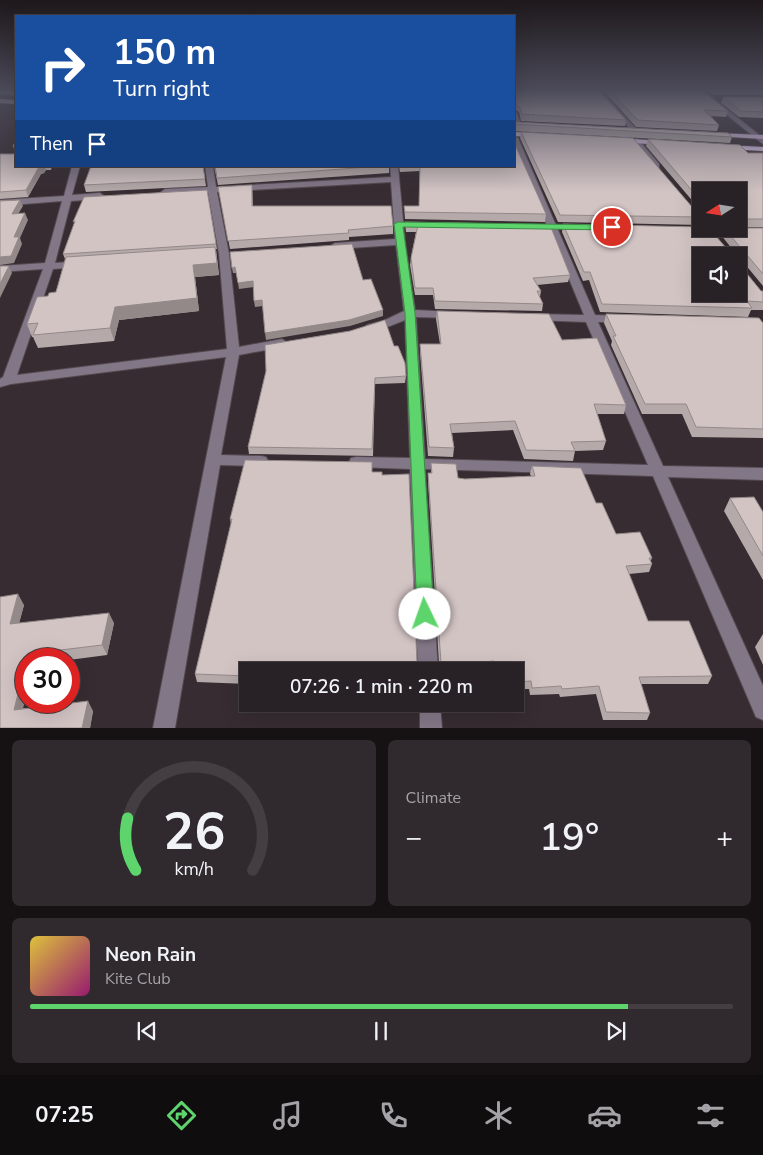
<!DOCTYPE html>
<meta charset="utf-8">
<style>
body{margin:0;font-family:"Nunito Sans",sans-serif;background:#30292d;color:#f1f3f6;height:100vh;display:flex;flex-direction:column;font-size:19px;white-space:nowrap}
*{box-sizing:border-box;margin:0}
p{font-size:16px;color:#a5a3a7}
.icon{flex:none;width:28px;height:28px;fill:none;stroke:currentColor;stroke-width:2;stroke-linecap:round;stroke-linejoin:round}
.map{position:relative;height:728px;overflow:hidden}
.side{display:flex;flex-direction:column;gap:12px;padding:12px;background:#161214;flex:1}
.side>*{flex:none}
.top-card{position:absolute;left:15px;top:15px;width:500px;height:152px;border-radius:0px;box-shadow:0 5px 20px #0002,0 0 0 1px #443e42;background:#1a4fa0;color:#fff;overflow:hidden}
.needle{width:32px;rotate:258deg}
.fabs{position:absolute;left:692px;top:182px;display:grid;gap:10px}
.fabs a{display:grid;place-items:center;width:55px;height:55px;border-radius:0px;background:#282125;box-shadow:0 5px 20px #0002,0 0 0 1px #443e42;font-size:25px}
.speed{position:absolute;left:15px;top:648px;display:flex;gap:10px;font-size:25px;font-weight:700;text-align:center}
.speed>*{display:grid;place-content:center;width:65px;height:65px;border-radius:50%;background:#282125;box-shadow:0 5px 20px #0002,0 0 0 1px #443e42;line-height:1}
.speed .limit{border:8px solid #d22;background:#fff;color:#111}
.pin{position:absolute;display:grid;place-items:center;width:42px;height:42px;color:#fff;margin:-21px;border:2px solid #fff;border-radius:50%;box-shadow:0 1px 5px #0007}
.me{position:absolute;width:55px;margin:-28px;rotate:357deg;stroke-linejoin:round;filter:drop-shadow(0 0 4px #0008)}
.turn{display:flex;align-items:center;gap:18px;height:105px;padding:0 15px;font-size:22px}
.turn .icon{width:65px;height:65px;stroke-width:2.5}
.turn b{display:block;font-size:35px;line-height:42px}
.then{display:flex;align-items:center;height:48px;padding:0 15px;background:#0003;gap:10px;font-size:19px}
.big{font-size:38px;font-weight:600;line-height:1.1}
.side .widget{flex:1;display:flex;flex-direction:column;justify-content:center;gap:8px;min-width:0;padding:0 18px;border-radius:8px;background:#30292d}
.side .dial{align-items:center;gap:0}
.dial svg{height:130px;overflow:visible;fill:none;stroke:#443e42;stroke-width:7;stroke-linecap:round;text-anchor:middle}
.dial text{fill:#f1f3f6;stroke:none}
.song{display:flex;align-items:center;gap:15px}
.cover{width:60px;height:60px;border-radius:8px;background:linear-gradient(135deg,hsl(50 70% 55%),hsl(320 70% 35%))}
.played{height:5px;border-radius:2px;background:linear-gradient(90deg,#5dd56c 85%,#443e42 85%)}
.keys{display:flex;justify-content:space-around;direction:ltr}
.heat{display:flex;justify-content:space-between;align-items:center;font-size:28px;direction:ltr}
.side .tiles{flex:1;display:grid;gap:12px;grid-template-columns:1fr 1fr}
.widget:last-child{grid-column:span 2}
.trip{position:absolute;left:239px;top:662px;width:285px;height:50px;border-radius:0px;background:#282125;box-shadow:0 5px 20px #0002,0 0 0 1px #443e42;font-weight:600;line-height:50px;text-align:center}
.tabs{display:flex;height:80px;justify-content:space-around;align-items:center;background:#100d0f;color:#a5a3a7}
.tabs .icon{width:35px;height:35px}
.tabs .current{color:#5dd56c}
.tabs b{font-size:22px;color:#f1f3f6}
.map>svg:first-child{display:block}
</style>
<div class="map">
<svg width="763" height="728" viewBox="0 0 763 728">
<rect width="100%" height="100%" fill="#362c31"/>
<g fill="none" stroke-linecap="round" stroke-linejoin="round">
<!-- minor casing -->
<g stroke="#544a4f" stroke-width="2">
<g id="minor">
<path d="M595,90H601L636,129V131H632Z"/>
<path d="M696,90H703L763,138V144Z"/>
<path d="M514,111L517,113L521,125L516,124Z"/>
<path d="M514,136L518,138L595,315L621,316L627,319L621,322H598L663,466L763,468V480L668,477L763,686V720L756,717L653,476L425,469L438,671H418L410,469L356,467L351,466L349,462L351,458L356,457L410,458L405,320L390,326L371,330L365,327L367,325L383,321L404,311L396,245L335,249L330,246L335,243L395,239L391,182L217,192L229,254L239,347L282,339L288,343L282,347L239,355L221,455L261,456L266,457L268,461L266,465L261,466L220,465L175,728H153L226,357L11,384L0,387V379L3,377L43,269L0,272V266L45,263L62,201L0,206V200L64,196L72,166H80L72,195L100,193L104,196L100,199L71,201L55,263L81,261L86,264L81,267L53,269L17,375L227,349L219,254L208,192L165,195L161,192L165,189L208,187L205,166H213L216,187L391,177L390,166H398L405,242L415,310L453,312L459,315L453,318L416,317L425,459L648,465L586,322L533,320L527,317L533,314L584,315L514,146Z"/>
<path d="M632,139H638L659,164V168H653L632,143Z"/>
<path d="M696,226H701V229L763,228V234L693,231L691,229Z"/>
<path d="M420,704H440L442,728H420Z"/>
</g>
</g>
<!-- major casing -->
<g stroke="#544a4f" stroke-width="2">
<g id="major">
<path d="M0,90L16,91V95L0,94Z"/>
<path d="M0,99L16,100V104L0,103Z"/>
<path d="M514,132L536,133L539,135L536,137L514,136Z"/>
<path d="M716,133L763,135V139L714,136V134Z"/>
<path d="M616,138L663,141L667,143L663,145L619,142L615,140Z"/>
<path d="M723,145L763,147V151L726,149H723Z"/>
</g>
</g>
<!-- minor -->
<use href="#minor" fill="#827787" fill-rule="evenodd"/>
<!-- major -->
<use href="#major" fill="#d5bfe0" fill-rule="evenodd"/>
</g>
<!-- wall -->
<g fill="#b5a9a9">
<path d="M514,90L626,120L625,126L521,121L519,112L514,109Z"/>
<path d="M603,90H702L728,111L726,117L711,116L719,125L717,131L636,127Z"/>
<path d="M706,90H763V95H713Z"/>
<path d="M723,97H763V118L739,117L721,103Z"/>
<path d="M514,121L515,122L732,137L730,143L514,131Z"/>
<path d="M521,132L701,215V225L558,222L520,138Z"/>
<path d="M648,139L748,153H763V227H739V191H701V211L646,146Z"/>
<path d="M16,141V166H52L51,170H46L44,173L41,174L28,197L0,199V154H14L15,152L13,146Z"/>
<path d="M203,166L206,186L86,192L84,185Z"/>
<path d="M214,166H389V173L218,185Z"/>
<path d="M399,166H514L546,214L545,222L405,219L404,206H419L420,171L400,172Z"/>
<path d="M252,185L253,206L393,226V234L349,237V240L230,249L218,187Z"/>
<path d="M207,190L217,249H216L219,275L195,277L199,311L119,320L114,341L38,348L33,337H32L27,324L48,296L56,292L65,259L63,254Z"/>
<path d="M405,222L550,225L570,275L568,282L537,285L541,291L540,297L543,304L542,311L435,309L433,295H415L410,265L411,258L416,232H406Z"/>
<path d="M563,224L733,250L721,235L723,229L763,228V286L744,263L740,262V265L761,291H763V310H751L748,317L600,312L589,280L583,281L562,232Z"/>
<path d="M437,311L562,340L626,405L624,414H597L606,441L603,450L575,451L573,461L524,459L513,430L452,433L454,448L453,457L428,456L420,352V344H440L436,319Z"/>
<path d="M606,314L763,323V438L692,437L682,414H642L611,345L612,341L604,323Z"/>
<path d="M394,346L406,376L405,383L375,384L373,456L249,454L248,447Z"/>
<path d="M431,463L458,478L465,479L531,476L530,474L532,466L596,503L616,534L652,558L650,562L652,564L649,572L629,574L648,621L712,676L708,684H641L650,713L647,720H603L596,694L560,697L559,694L530,695L529,689H515V671H493V669L465,671H248V684L197,682L195,674L231,524L230,519L372,472L382,475L417,663L418,665H439V664L428,481V473H431Z"/>
<path d="M730,498L763,512V580L724,511Z"/>
<path d="M0,597L24,605L19,623H114L107,655L69,660V659H26V695L23,708L93,711L90,728H0Z"/>
<path d="M763,634V665L755,647Z"/>
</g>
<!-- shaded-wall -->
<g fill="#948989">
<path d="M43,166H45L46,170L44,173L41,174L28,197L26,190L39,167Z"/>
<path d="M20,200L23,206L14,221L12,214Z"/>
<path d="M25,213L28,220L20,238L22,244L14,263L0,265V257L14,237Z"/>
<path d="M215,247L219,275L195,277L199,311L119,320L114,341L110,328L115,307L193,265Z"/>
<path d="M9,266L12,273L0,298V284Z"/>
<path d="M235,267L236,273H233L232,268Z"/>
<path d="M253,281L254,287L239,289L238,283Z"/>
<path d="M262,300L263,306L255,307L254,301Z"/>
<path d="M383,310V316L350,326L266,340L265,333Z"/>
<path d="M18,594L24,605L16,635L10,624Z"/>
<path d="M109,613L114,623L107,655L102,645Z"/>
<path d="M28,654L31,659H26Z"/>
<path d="M26,659V695L20,720L14,710Z"/>
<path d="M88,701L93,711L90,728H82Z"/>
</g>
<!-- building -->
<g fill="#d3c4c4" stroke="#948989" fill-rule="evenodd">
<path d="M514,90H583L599,91L626,120L522,114L519,106L514,103V110Z"/>
<path d="M609,90H702L728,111L704,110L719,125L638,120Z"/>
<path d="M723,97H763V112L741,111Z"/>
<path d="M514,121L515,122L728,133L732,137L514,124Z"/>
<path d="M521,132L633,138L699,215H701V217L560,215Z"/>
<path d="M648,139L740,145L748,153H763V219H739V191H701V201Z"/>
<path d="M16,141V166H43L42,167H39L26,190L0,192V154H14L16,148L13,146Z"/>
<path d="M514,142L546,214L405,212L404,206H419L420,166H514Z"/>
<path d="M91,166H203L205,179L84,185Z"/>
<path d="M215,166H384L217,178Z"/>
<path d="M252,185V206H391L393,226L348,230L349,233L228,241L218,187Z"/>
<path d="M207,190L216,244L63,254L75,221L73,222L84,197Z"/>
<path d="M20,200L12,214L25,213L14,237H19L11,256L0,257V201Z"/>
<path d="M405,222L550,225L570,275L533,278L541,291H537L543,304L435,301L433,288H415L411,258L418,225L406,226Z"/>
<path d="M563,224L701,227V229H710L727,249L739,250L740,247L725,229H739V228H763V274L747,255L741,253L740,265L761,291H763V302L747,301L752,308L602,304L590,272H584ZM701,256H739V294H701Z"/>
<path d="M352,244L363,280L371,279L383,310L349,320L265,333L262,300L254,301L253,281L238,283L235,267L232,268L230,252Z"/>
<path d="M215,247L217,263L193,265L197,298L115,307L110,328L33,335L38,323L27,324L37,297L48,296L49,293L56,292L66,257Z"/>
<path d="M0,266H9L0,284Z"/>
<path d="M437,311L549,314L562,340L597,338L626,405L594,404L606,441L571,442L575,451L526,450L515,421L450,424L454,448L429,447L420,344H441Z"/>
<path d="M606,314L759,318L763,323V429L696,427L686,404H645L613,336H616Z"/>
<path d="M385,320L394,346H398L405,363L406,376L375,378L372,449L248,447L266,371L265,345L350,331Z"/>
<path d="M245,460L372,462V472H382V475L409,474L417,663L418,665H439L441,663L428,473H432L431,463L456,464L458,478L465,479L535,476L532,466L581,468L596,503H602L616,534L640,532L652,558H649L652,564L626,566L648,621H689L712,676L639,677L650,713L606,712L599,686L562,689L561,686L532,688L531,681L515,682V671H496L494,661L410,669V671H248V676L195,674L232,519H230Z"/>
<path d="M754,497L763,512V556L730,498Z"/>
<path d="M18,594L10,624L109,613L102,645L28,654L14,710L88,701L82,728H0V597Z"/>
</g>
<!-- sky -->
<linearGradient id="sky" x2="0" y2="1"><stop stop-color="#1e181b"/><stop offset="0.47" stop-color="#4c4b5a"/><stop offset="1" stop-color="#4c4b5a" stop-opacity="0"/></linearGradient>
<rect width="763" height="192" fill="url(#sky)"/>
<!-- route -->
<path fill="#5dd56c" stroke="#3c8a46" d="M398,222L612,225L616,227L612,230L403,227L415,313L434,614L431,620L425,622L419,620L417,614L405,313L394,224Z"/>
</svg>
<div class="fabs">
<a><svg class="needle" viewBox="-14 -14 28 28"><path d="M0-13l5 13h-10z" fill="#e53935"/><path d="M0 13l5-13h-10z" fill="#a5a3a7"/></svg></a>
<a><svg class="icon" aria-label="sound" viewBox="0 0 24 24"><path d="M4 9h4l5-4v14l-5-4H4zM17 9q2 3 0 6"/></svg></a>
</div>
<div class="speed"><div class="limit">30</div></div>
<div class="pin" style="left:612px;top:227px;background:#d93025"><svg class="icon" aria-label="arrive" viewBox="0 0 24 24"><path d="M6 21V4h12l-3 4 3 4H6"/></svg></div>
<svg class="me" style="left:425px;top:614px" viewBox="-20 -20 40 40"><circle r="19" fill="#fff"/><path d="M0-13L10 11 0 6-10 11z" fill="#5dd56c"/></svg>
<div class="trip">07:26 · 1 min · 220 m</div>
<div class="top-card">
<div class="turn"><svg class="icon" aria-label="right" viewBox="0 0 24 24"><path d="M7 20v-9h11M14 6l5 5-5 5"/></svg><div><b>150 m</b>Turn right</div></div>
<div class="then">Then<svg class="icon" aria-label="arrive" viewBox="0 0 24 24"><path d="M6 21V4h12l-3 4 3 4H6"/></svg></div>
</div>
</div>
<section class="side">
<div class="tiles">
<div class="widget dial"><svg viewBox="0 0 100 80">
<path d="M14 69A42 42 0 1 1 86 69"/>
<path d="M14 69A42 42 0 0 1 9 37" stroke="#5dd56c"/>
<text x="50" y="56" font-size="32" font-weight="700">26</text>
<text x="50" y="72" font-size="11">km/h</text>
</svg></div>
<div class="widget"><p>Climate</p>
<div class="heat"><a>−</a><b class="big">19°</b><a>+</a></div>
</div>
<div class="widget">
<div class="song"><i class="cover"></i><div><b>Neon Rain</b><p>Kite Club</p></div></div>
<div class="played"></div>
<div class="keys"><svg class="icon" aria-label="previous" viewBox="0 0 24 24"><path d="M18 5L8 12l10 7zM5 5v14"/></svg><svg class="icon" aria-label="pause" viewBox="0 0 24 24"><path d="M8 5v14M16 5v14"/></svg><svg class="icon" aria-label="next" viewBox="0 0 24 24"><path d="M6 5l10 7-10 7zM19 5v14"/></svg></div>
</div>
</div>
</section>
<nav class="tabs">
<b>07:25</b>
<svg class="icon current" aria-label="directions" viewBox="0 0 24 24"><path d="M12 3l9 9-9 9-9-9zM9 14v-3h6M13 9l2 2-2 2"/></svg>
<svg class="icon" aria-label="music" viewBox="0 0 24 24"><path d="M9 18V5l10-2v13"/><circle cx="6" cy="18" r="3"/><circle cx="16" cy="16" r="3"/></svg>
<svg class="icon" aria-label="phone" viewBox="0 0 24 24"><path d="M5 4h4l2 5-3 2q2 4 5 5l2-3 5 2v4C11 20 4 13 5 4z"/></svg>
<svg class="icon" aria-label="climate" viewBox="0 0 24 24"><path d="M12 3v18M4 7l16 10M4 17L20 7"/></svg>
<svg class="icon" aria-label="car" viewBox="0 0 24 24"><path d="M5 17H2v-5l4-1 3-4h7l3 4 3 1v5h-3M9 17h6M6 11h13"/><circle cx="7" cy="17" r="2"/><circle cx="17" cy="17" r="2"/></svg>
<svg class="icon" aria-label="filters" viewBox="0 0 24 24"><path d="M4 7h16M4 17h16"/><circle cx="9" cy="7" r="2"/><circle cx="15" cy="17" r="2"/></svg>
</nav>
